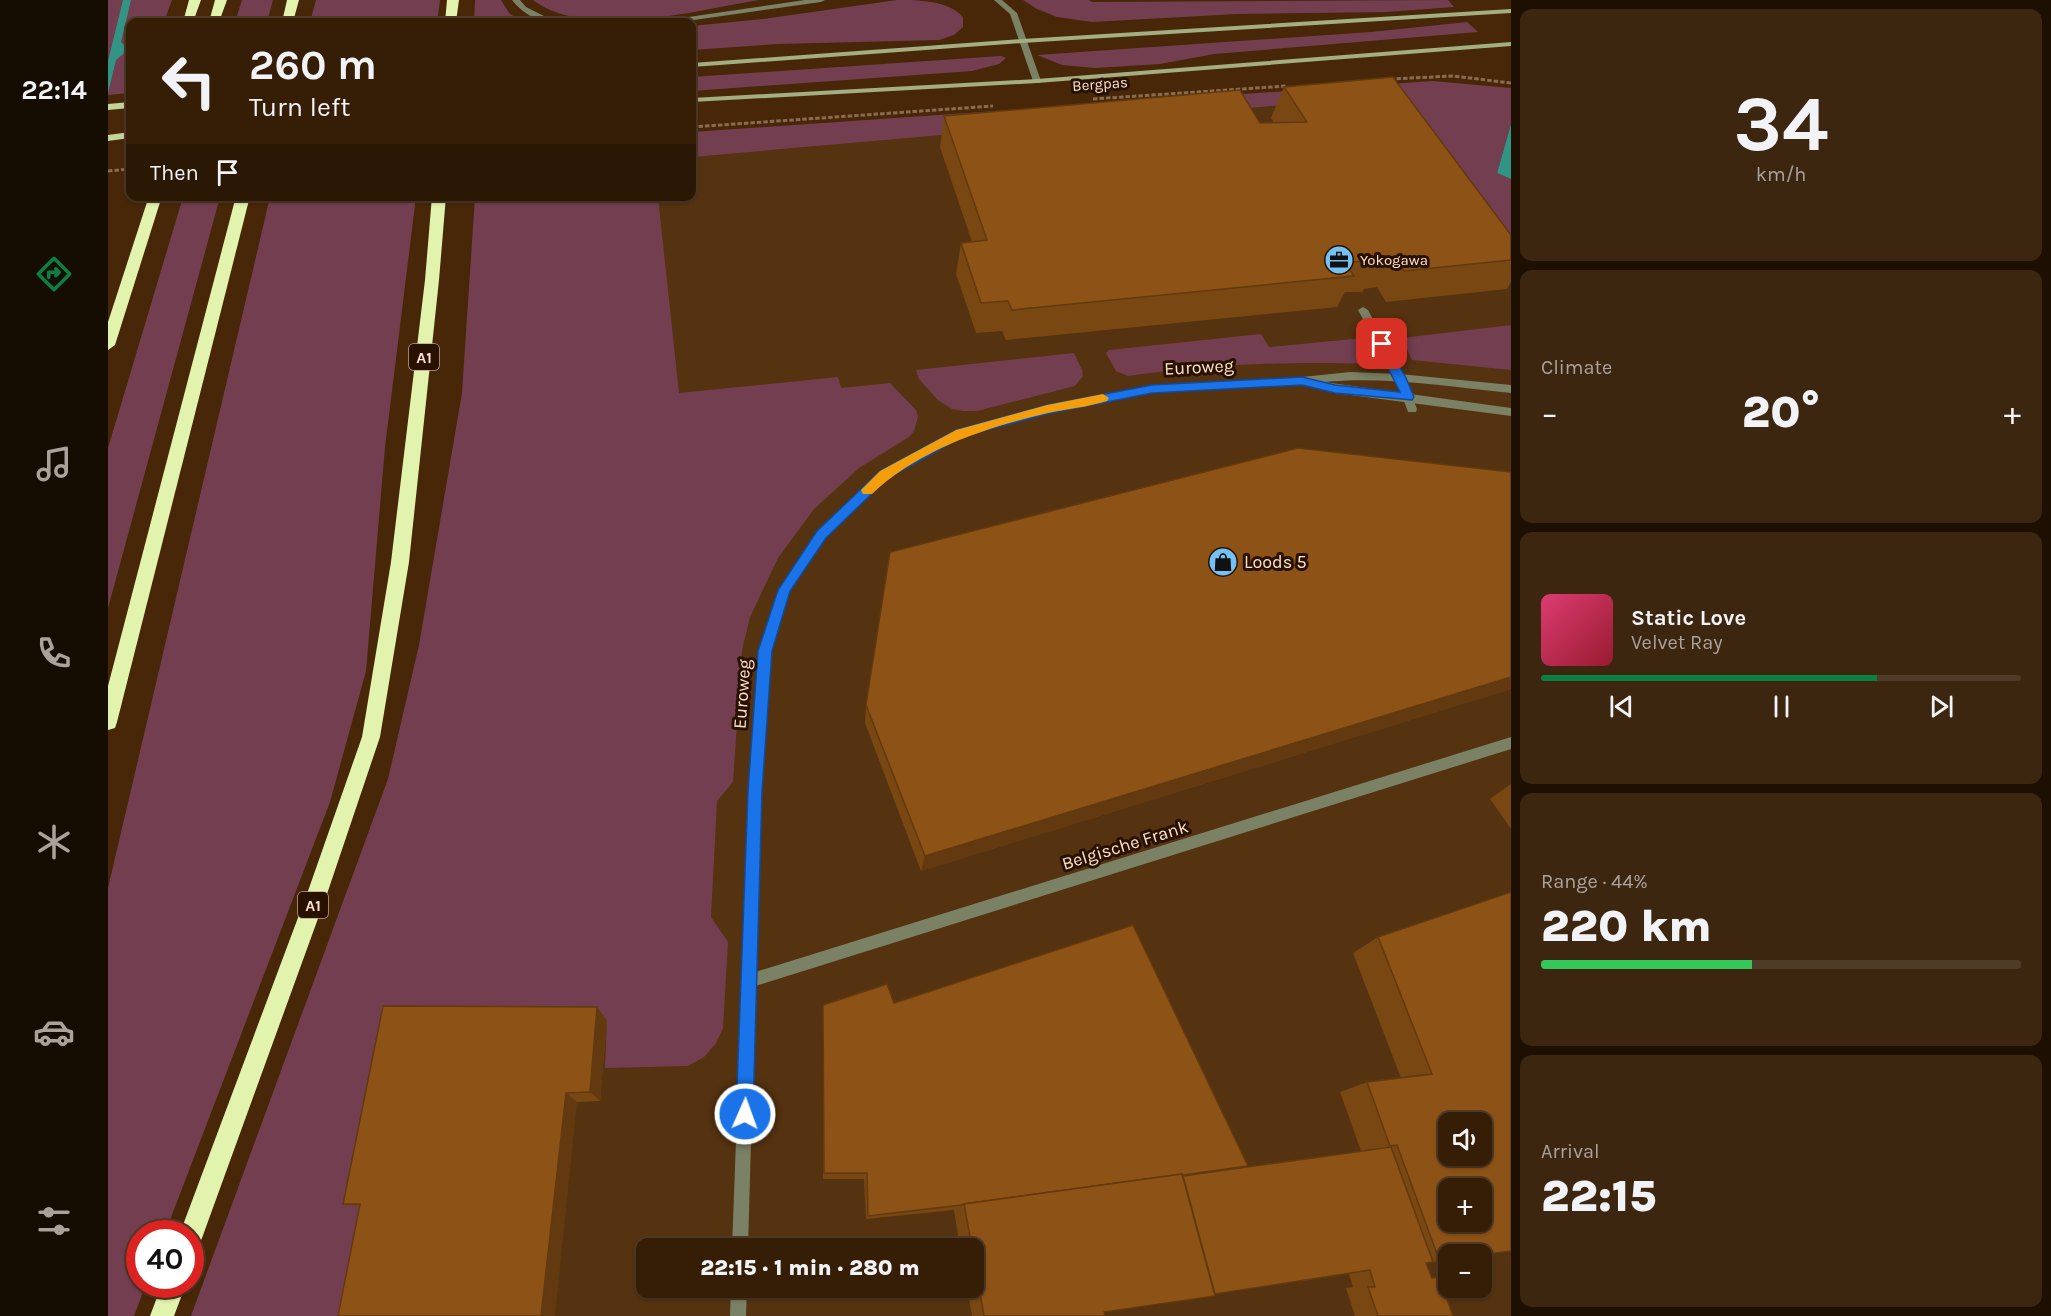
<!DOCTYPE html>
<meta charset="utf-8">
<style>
body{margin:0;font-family:Karla,sans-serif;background:#3d2610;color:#f1f3f6;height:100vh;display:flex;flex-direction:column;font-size:22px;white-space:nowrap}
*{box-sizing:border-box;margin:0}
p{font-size:20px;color:#aaa29b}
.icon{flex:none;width:33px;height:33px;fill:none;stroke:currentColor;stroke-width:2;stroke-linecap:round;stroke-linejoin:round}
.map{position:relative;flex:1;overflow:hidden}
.drawer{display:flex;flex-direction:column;gap:9px;padding:9px;background:#1d1003;width:540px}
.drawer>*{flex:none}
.banner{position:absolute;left:18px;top:18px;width:570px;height:183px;border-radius:12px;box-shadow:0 2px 4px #0004,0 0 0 2px #4f3b28;background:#351d06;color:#f1f3f6;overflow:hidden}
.buttons{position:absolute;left:1330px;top:1112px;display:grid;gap:12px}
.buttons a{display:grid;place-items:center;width:54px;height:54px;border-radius:12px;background:#351d06;box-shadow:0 2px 4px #0004,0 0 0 2px #4f3b28;font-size:30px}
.speed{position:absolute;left:18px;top:1220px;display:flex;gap:12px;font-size:30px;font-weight:700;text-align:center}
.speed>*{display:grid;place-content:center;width:78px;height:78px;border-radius:50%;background:#351d06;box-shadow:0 2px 4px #0004,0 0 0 2px #4f3b28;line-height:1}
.speed .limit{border:9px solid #d22;background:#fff;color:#111}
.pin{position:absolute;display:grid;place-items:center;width:51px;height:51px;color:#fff;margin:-26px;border-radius:12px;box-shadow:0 3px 9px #0006}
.me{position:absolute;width:66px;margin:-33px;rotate:2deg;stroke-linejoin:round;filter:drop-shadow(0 0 4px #0008)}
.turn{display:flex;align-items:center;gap:21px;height:126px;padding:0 24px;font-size:27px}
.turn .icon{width:78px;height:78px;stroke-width:2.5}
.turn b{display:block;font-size:42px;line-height:51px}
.then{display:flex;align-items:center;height:57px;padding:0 24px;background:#0003;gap:12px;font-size:22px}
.big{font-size:45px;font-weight:800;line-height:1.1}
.drawer .tile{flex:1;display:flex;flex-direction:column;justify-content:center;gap:9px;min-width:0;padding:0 21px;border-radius:12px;background:#3d2610}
.drawer .dial{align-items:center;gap:0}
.dial b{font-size:78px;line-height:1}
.song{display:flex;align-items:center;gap:18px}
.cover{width:72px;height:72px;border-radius:9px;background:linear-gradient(135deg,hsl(340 70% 55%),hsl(350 70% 35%))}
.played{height:6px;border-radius:3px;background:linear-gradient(90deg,#0b8043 70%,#4f3b28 70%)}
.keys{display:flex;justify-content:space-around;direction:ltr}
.heat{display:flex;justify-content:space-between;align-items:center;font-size:33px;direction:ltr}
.charge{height:9px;border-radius:4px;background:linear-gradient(90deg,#34c759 44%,#4f3b28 0)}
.trip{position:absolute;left:528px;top:1238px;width:348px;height:60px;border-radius:12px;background:#351d06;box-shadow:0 2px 4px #0004,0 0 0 2px #4f3b28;font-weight:800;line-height:60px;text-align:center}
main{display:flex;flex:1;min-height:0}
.tabs{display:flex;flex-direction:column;width:108px;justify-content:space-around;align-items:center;background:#150c02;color:#aaa29b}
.tabs .icon{width:42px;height:42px}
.tabs .on{color:#0b8043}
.tabs b{font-size:27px;color:#f1f3f6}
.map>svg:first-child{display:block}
</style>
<main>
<nav class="tabs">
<b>22:14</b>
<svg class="icon on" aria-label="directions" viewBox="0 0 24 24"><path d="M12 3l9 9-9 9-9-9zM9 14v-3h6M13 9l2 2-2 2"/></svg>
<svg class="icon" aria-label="music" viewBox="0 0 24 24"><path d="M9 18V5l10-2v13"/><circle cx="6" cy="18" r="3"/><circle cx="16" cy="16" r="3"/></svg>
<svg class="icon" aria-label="phone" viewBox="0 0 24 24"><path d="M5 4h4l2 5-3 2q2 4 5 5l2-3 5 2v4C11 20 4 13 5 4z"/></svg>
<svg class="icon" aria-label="climate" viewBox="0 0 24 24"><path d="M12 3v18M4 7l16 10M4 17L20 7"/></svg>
<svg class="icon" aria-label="car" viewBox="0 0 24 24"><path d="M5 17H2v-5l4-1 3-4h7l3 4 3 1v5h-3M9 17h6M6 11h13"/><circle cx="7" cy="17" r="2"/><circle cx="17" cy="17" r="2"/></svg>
<svg class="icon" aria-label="filters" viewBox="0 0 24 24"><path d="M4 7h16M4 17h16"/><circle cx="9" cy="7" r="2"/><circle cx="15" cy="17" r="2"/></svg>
</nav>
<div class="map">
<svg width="1403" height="1316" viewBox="0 0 1403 1316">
<rect width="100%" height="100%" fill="#472708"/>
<!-- built -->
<path fill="#553210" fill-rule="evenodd" d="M1283,91L1403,252V1316H192L346,732L378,197L584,196V154ZM1341,1122H1374V1155H1341ZM1341,1188H1374V1221H1341ZM538,1248H866V1287H538ZM1341,1254H1374V1287H1341Z"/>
<!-- green -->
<g fill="#733f50">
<path d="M0,0H64L56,22H22V93L0,95Z"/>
<path d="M134,0H165L159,22H127Z"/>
<path d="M208,0H332L329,22H202Z"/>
<path d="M367,0H393L401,13L414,22H366Z"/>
<path d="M425,0H651C588,10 480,41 425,0Z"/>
<path d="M789,0C810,0 840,0 855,17V27L846,35L831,40L670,44L584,50V26L655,19Z"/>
<path d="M915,0H981L984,2L1340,0L1346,7L1279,12L1129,14L984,22L949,17L929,9Z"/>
<path d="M1359,22L1370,32L1106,54L1052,64L987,68L954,65L929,55L1263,32Z"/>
<path d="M893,56L898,58L891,64L864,71L584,91V77Z"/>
<path d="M1325,81L1403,88V124L1389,173L1403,179V245L1290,95L584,157V132Z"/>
<path d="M75,197H112L0,608V448Z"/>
<path d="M162,197H308L277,447L258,671L222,802L57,1233H32V1284H38L26,1316H0V888Z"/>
<path d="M367,197H550L571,393L730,377L733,388L782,383L808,410L810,417L806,431L801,437L751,468L706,509L670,558L642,617L634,650L625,782L609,801L603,917L620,942L615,1028L608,1043L596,1057L580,1066L497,1068L499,1020L254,1316H83L280,779L311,645L354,393Z"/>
<path d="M1403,325V370L1304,360L1294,338Z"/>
<path d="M1153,334L1161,347L1255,338L1270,361L1266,364C1183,361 1102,364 1020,376L1008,371L998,353L1001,350Z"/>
<path d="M966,353L974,370L975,376L967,386L869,411H855L844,409L830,400L811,379L808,370Z"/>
</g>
<!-- water -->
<g fill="#319484">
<path d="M15,0H23L13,42L17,46L22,40V48L8,60L0,93V61Z"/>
<path d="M1403,124V179L1389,173Z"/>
</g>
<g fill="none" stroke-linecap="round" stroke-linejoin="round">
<!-- path -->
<g stroke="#896b4f" stroke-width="3" stroke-dasharray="4.5 2" stroke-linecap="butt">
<path d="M1282,79L1345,76L1403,83"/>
<path d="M985,99L1178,86"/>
<path d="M584,127L885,106"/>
<path d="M0,171L22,169"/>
</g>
<!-- service -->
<path fill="#7a8165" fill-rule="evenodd" d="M1255,307L1260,310L1297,378L1309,409L1308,412H1300L1299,409L1287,378L1250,310Z"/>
<!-- minor -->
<g fill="#7a8165" fill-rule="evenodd">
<path d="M404,0H412L418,7L448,22C432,24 414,13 404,0Z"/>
<path d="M697,0H717L713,2L572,22H556L560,20Z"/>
<path d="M886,0H894L909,13L933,81L932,83L925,81L902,14Z"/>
<path d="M1403,737V749L641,988L636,986L634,981L636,976L641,974Z"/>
</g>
<!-- tertiary -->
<g fill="#7a8165" fill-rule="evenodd">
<path d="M1242,372L1292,374L1403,385V393C1341,387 1278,376 1216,382L1403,408V416L1227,393L1200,384L1044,393L939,413L855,436L780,478L717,538L681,592L663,651L653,791L640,1248H624L641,791L651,651L670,590L709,532L772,472L852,429L939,405L1044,385L1194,377Z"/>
<path d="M623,1287H639L638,1316H622Z"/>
</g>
<!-- secondary -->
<g fill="#a3af82" fill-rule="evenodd">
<path d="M1403,9V13L914,43L584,67V63L914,39Z"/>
<path d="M1403,42V46L929,83L584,102V98L929,79Z"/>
</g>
<!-- primary -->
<g fill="#c3d399" fill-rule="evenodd">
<path d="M22,102V108L0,110V104Z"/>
<path d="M22,132V138L0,141V135Z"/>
</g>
<!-- motorway -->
<g fill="#e1f3ac" fill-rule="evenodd">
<path d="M81,0H93L85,22H75Z"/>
<path d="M107,0H119L111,22H101Z"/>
<path d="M179,0H191L185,22H174Z"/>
<path d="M339,0H351L348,22H337Z"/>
<path d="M41,196H54L7,345L0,350V322Z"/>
<path d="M128,196H142L9,722L7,728L0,730V686Z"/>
<path d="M324,196H338L331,280L301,562L272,737L220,891L94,1238L90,1246L82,1250V1233H72L200,891L254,737L283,562L317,280Z"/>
<path d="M54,1284H78L66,1316H42Z"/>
</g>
</g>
<!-- wall -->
<g fill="#794712">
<path d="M1176,87L1403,235V282L1399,289L1278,302L1269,287L1256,289L1254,292H1237L1229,307L898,340L894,331L868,333L848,274L853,243L864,242L832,147L836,116L1166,123L1163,118Z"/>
<path d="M1403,472V689L813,871L757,723L758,705Z"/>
<path d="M1403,784V829L1382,799Z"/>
<path d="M1403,892L1341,1260L1318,1263L1323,1277H1331L1345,1316H1247L1238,1288L1245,1287L1241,1274L1107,1294L996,1312L997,1316H864L859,1287H866V1248H852L846,1210L758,1219L756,1179H715V1005L786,1003L1135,1167L1253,1151L1232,1092L1259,1082L1293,1078L1245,953L1270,937Z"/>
<path d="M499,1020L492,1101L469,1102L251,1207L235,1204Z"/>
</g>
<!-- shaded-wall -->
<g fill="#63390f">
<path d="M1403,677V689L813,871L817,856Z"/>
<path d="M489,1007L499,1020L492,1101L482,1092Z"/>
<path d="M458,1093L469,1102L447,1316H433Z"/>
</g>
<!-- building -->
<g fill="#8d5215" stroke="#63390f" stroke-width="1.5" fill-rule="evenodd">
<path d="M1285,77L1403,235V260L1296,271L1286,257L1272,258L1271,261L1237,262L1246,276L904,310L900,301L873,303L853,243L879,240L836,116L1132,90L1152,123L1199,122L1176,87Z"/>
<path d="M1190,448L1403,472V677L817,856L758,705L782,552Z"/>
<path d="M1403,892V1251L1374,1255V1254H1341V1260L1332,1262L1289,1145L1282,1146L1259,1082L1324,1074L1270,937ZM1341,1122H1374V1155H1341ZM1341,1188H1374V1221H1341Z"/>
<path d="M1025,925L1140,1166L1075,1175L1074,1174L856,1204L853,1205L760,1216L759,1173H716L715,1005L779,984L786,1003Z"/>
<path d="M275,1006L489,1007L482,1092L458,1093L433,1316H230L252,1204H235Z"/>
<path d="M1283,1147L1325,1262L1318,1263L1324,1278L1331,1277L1345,1316H1270L1260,1287H1267L1262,1270L1107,1294L1075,1176Z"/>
<path d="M1074,1174L1107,1296L996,1312L997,1316H876L866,1258V1248H864L856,1204Z"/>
</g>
<!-- route -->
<path fill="#1a73e8" stroke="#114b97" stroke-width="1.5" d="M1274,340L1278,341L1298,378L1306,397L1304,400L1227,393L1194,385L1044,393L939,414L856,436L780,478L718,538L682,591L664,651L654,791L645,1114L643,1121L637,1123L631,1121L628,1114L640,791L650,651L670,590L709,531L772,471L848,430L939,405L1044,385L1194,377L1227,385L1292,392L1268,344Z"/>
<!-- slow -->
<path fill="#f59e0b" d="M995,394L1001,398L999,401C980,407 959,409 940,413C879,427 810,450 764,494H755L753,490L772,471L848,430L939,405Z"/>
<!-- icons -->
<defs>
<g id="office-disc" transform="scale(1.5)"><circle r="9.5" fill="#73c1f6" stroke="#291100"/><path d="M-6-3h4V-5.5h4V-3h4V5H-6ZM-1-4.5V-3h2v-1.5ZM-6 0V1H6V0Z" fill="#111"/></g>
<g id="shop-disc" transform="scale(1.5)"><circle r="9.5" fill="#73c1f6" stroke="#291100"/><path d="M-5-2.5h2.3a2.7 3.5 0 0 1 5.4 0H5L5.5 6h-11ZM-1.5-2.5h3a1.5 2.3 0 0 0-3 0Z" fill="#111"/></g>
</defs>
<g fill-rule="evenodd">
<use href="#office-disc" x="1231" y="260"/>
<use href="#shop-disc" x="1115" y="562"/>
</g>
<g text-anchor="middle" stroke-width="6" stroke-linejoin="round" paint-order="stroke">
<!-- far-street labels -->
<g font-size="15" fill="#fce0cb" stroke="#291100">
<text transform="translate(992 84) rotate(-4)" y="5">Bergpas</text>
</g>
<!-- far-poi labels -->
<g font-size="15" fill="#fce0cb" stroke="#291100" text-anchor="start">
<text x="1252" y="265">Yokogawa</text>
</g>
<!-- shield labels -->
<g fill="#291100" stroke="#bda28e" stroke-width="1.5">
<rect x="301" y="344" width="30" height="26" rx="4.5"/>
<rect x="190" y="892" width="30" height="26" rx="4.5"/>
</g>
<g font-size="16" font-weight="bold" fill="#fce0cb">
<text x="316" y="363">A1</text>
<text x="205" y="911">A1</text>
</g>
<!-- street labels -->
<g font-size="18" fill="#fce0cb" stroke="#291100">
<text transform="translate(1091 367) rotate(-3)" y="6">Euroweg</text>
<text transform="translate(634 694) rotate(-86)" y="6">Euroweg</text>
<text transform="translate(1017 845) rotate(-17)" y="6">Belgische Frank</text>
</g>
<!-- poi labels -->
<g font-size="18" fill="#fce0cb" stroke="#291100" text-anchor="start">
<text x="1136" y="568">Loods 5</text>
</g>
</g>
</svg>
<div class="buttons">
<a><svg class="icon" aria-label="sound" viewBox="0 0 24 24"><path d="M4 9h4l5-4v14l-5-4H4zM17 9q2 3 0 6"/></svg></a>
<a>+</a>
<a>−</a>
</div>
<div class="speed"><div class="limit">40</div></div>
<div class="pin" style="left:1274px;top:344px;background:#d93025"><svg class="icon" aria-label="arrive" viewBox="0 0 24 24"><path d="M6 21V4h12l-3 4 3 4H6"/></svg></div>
<svg class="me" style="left:637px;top:1114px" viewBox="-20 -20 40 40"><circle r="17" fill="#1a73e8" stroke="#fff" stroke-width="3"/><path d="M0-11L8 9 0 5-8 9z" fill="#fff"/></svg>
<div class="trip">22:15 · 1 min · 280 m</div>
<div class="banner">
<div class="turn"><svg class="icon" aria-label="left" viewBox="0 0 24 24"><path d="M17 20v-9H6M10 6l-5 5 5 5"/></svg><div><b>260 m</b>Turn left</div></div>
<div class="then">Then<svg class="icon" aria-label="arrive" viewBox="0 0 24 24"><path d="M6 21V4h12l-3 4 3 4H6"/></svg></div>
</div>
</div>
<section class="drawer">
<div class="tile dial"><b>34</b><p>km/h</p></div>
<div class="tile"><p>Climate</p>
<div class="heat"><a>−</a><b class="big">20°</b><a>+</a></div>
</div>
<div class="tile">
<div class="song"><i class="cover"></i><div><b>Static Love</b><p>Velvet Ray</p></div></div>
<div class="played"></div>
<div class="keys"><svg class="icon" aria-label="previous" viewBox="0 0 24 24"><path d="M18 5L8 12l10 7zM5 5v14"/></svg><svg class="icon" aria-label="pause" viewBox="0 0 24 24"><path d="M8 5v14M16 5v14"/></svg><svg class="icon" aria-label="next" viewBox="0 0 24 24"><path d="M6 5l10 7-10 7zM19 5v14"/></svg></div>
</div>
<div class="tile"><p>Range · 44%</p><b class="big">220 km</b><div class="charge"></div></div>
<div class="tile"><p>Arrival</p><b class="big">22:15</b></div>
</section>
</main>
